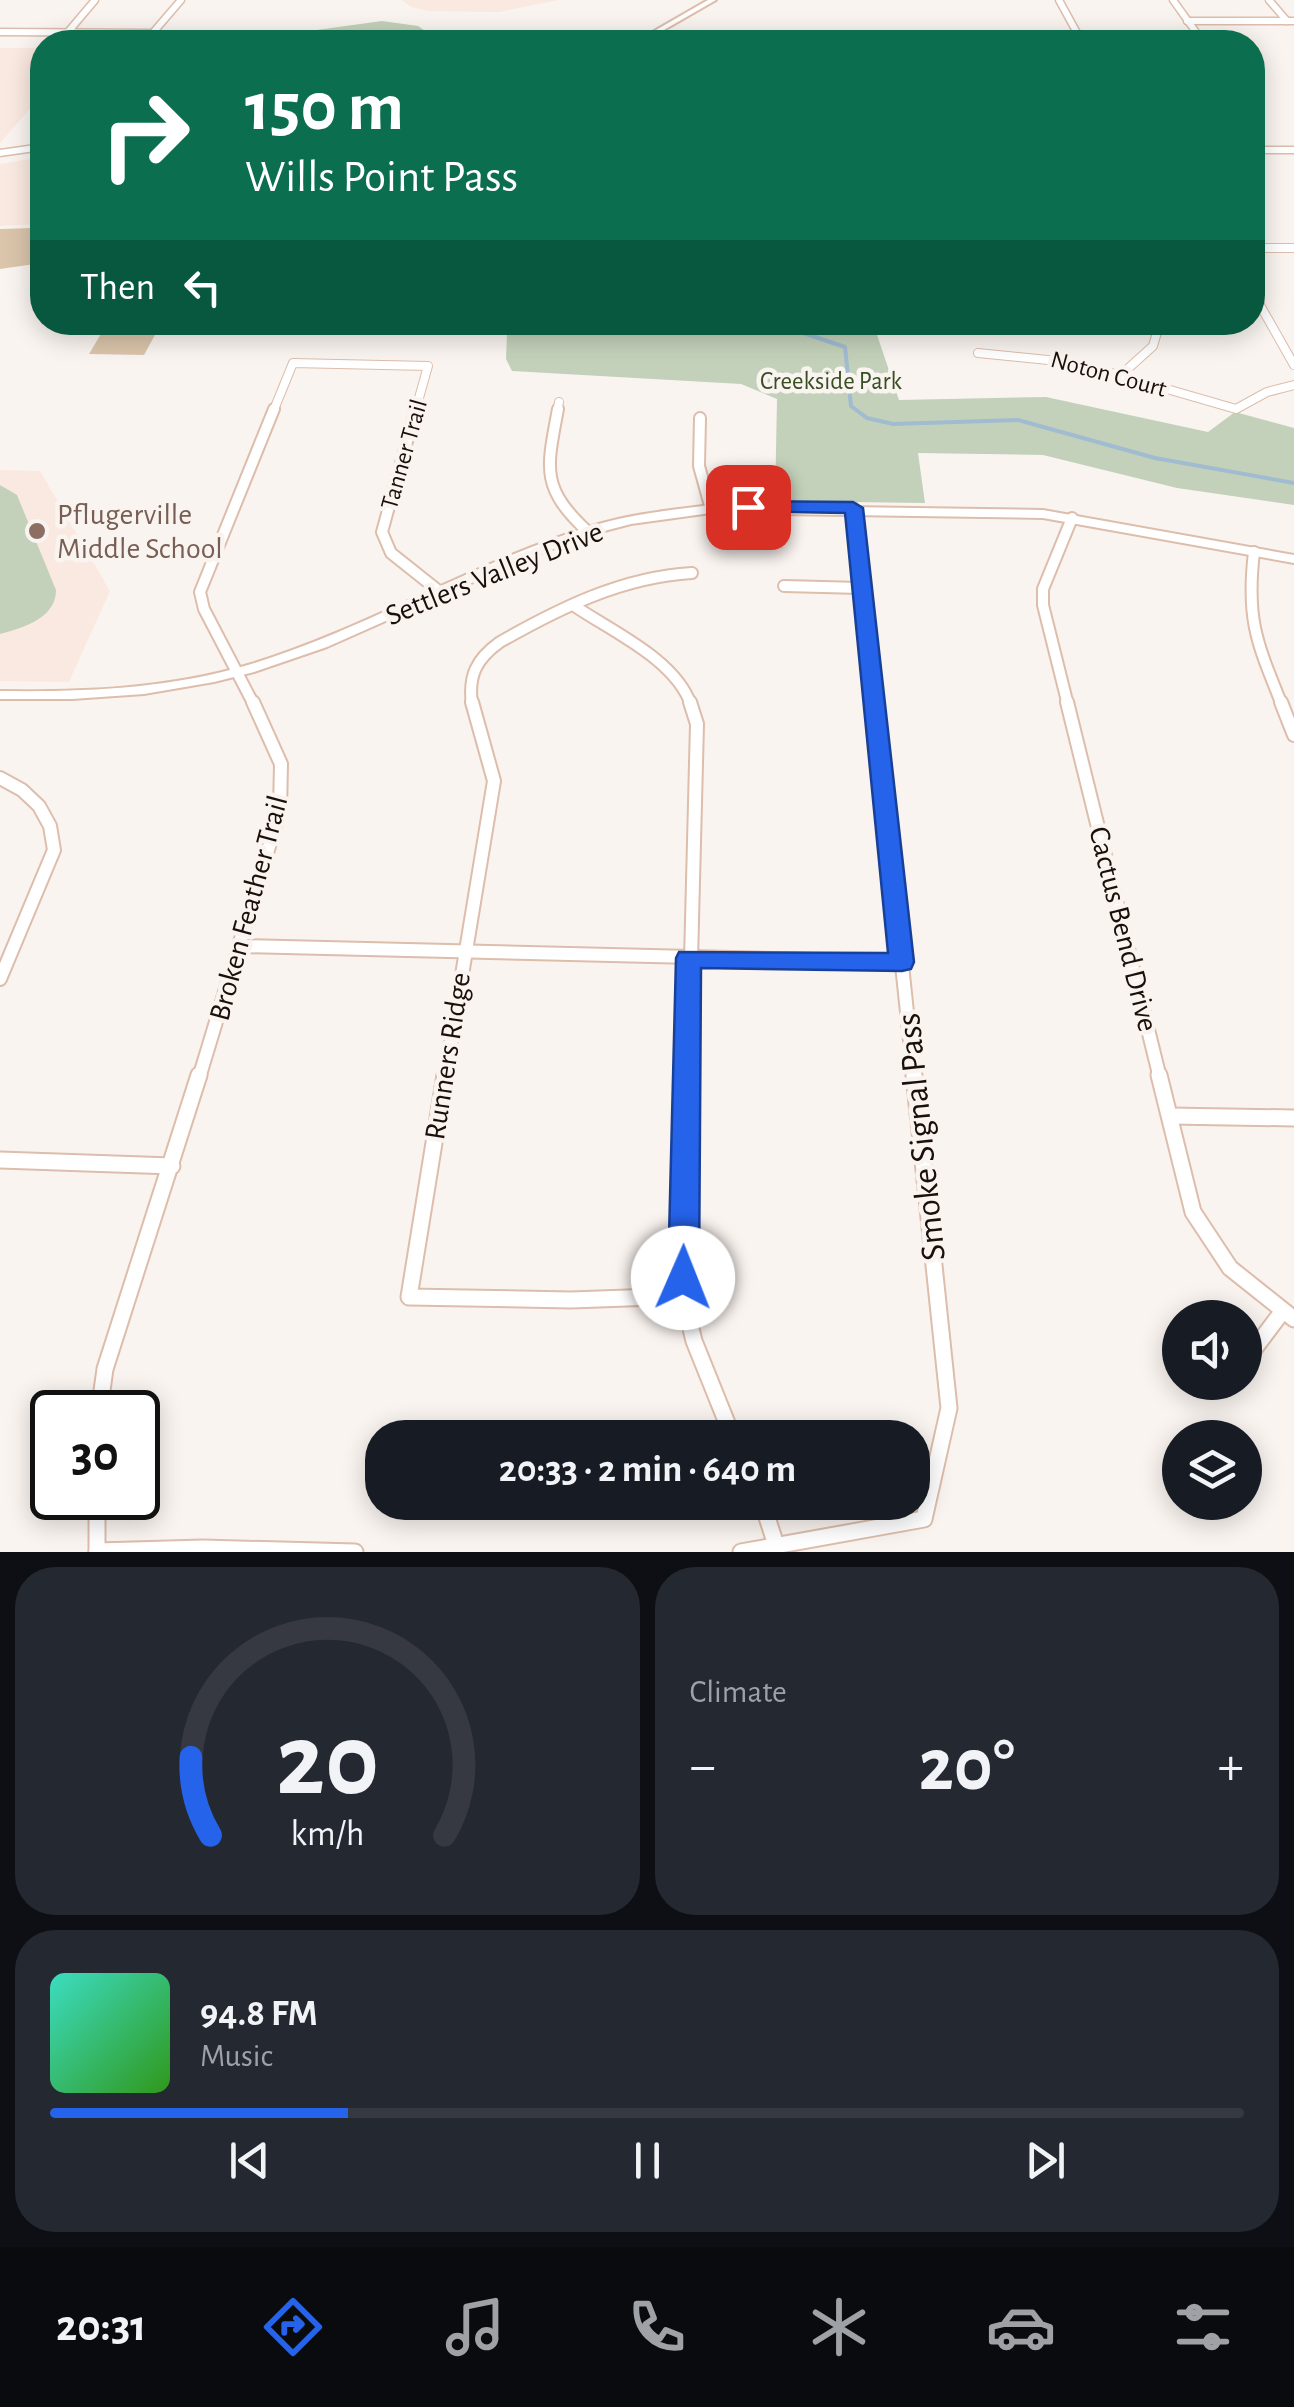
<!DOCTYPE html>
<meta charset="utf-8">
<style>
body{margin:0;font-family:"Alegreya Sans",sans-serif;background:#242831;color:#f1f3f6;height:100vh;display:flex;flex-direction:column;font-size:38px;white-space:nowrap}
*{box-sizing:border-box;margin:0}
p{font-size:32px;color:#9ea1a6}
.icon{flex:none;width:55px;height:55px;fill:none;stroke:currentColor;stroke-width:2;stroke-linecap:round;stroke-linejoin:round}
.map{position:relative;height:1552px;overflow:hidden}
.panel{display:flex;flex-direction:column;gap:15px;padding:15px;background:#0d0f14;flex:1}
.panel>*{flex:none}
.top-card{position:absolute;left:30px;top:30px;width:1235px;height:305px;border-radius:40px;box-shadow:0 5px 25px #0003;background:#0b6e4f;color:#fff;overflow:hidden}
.tools{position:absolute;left:1162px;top:1300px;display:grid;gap:20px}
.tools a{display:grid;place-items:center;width:100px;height:100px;border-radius:50%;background:#171b24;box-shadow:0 5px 25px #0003;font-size:50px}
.speed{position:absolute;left:30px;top:1390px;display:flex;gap:20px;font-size:50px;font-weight:700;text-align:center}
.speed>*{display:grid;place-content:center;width:130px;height:130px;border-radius:50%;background:#171b24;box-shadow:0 5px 25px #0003;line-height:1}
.speed .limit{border:5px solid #111;border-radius:15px;background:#fff;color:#111}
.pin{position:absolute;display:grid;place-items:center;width:85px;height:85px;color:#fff;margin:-42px;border-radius:20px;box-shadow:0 5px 15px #0006}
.me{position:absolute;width:110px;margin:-55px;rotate:1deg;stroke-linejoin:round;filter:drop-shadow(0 0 8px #0008)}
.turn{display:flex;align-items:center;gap:35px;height:210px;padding:0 50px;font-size:45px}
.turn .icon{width:130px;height:130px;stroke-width:2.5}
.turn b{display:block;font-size:70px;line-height:85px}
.then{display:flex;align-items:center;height:95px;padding:0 50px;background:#0003;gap:20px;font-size:38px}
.big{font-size:75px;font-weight:700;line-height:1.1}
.panel .tile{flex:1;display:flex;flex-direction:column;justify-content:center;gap:15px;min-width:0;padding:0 35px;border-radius:40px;background:#242831}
.panel .dial{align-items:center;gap:0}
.dial svg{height:260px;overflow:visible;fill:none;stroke:#363941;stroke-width:7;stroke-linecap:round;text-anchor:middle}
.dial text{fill:#f1f3f6;stroke:none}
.song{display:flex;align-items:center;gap:30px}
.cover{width:120px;height:120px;border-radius:15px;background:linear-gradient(135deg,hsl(170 70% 55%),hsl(110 70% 35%))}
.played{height:10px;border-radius:5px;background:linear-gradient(90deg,#2563eb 25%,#363941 25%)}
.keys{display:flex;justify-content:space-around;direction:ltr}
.heat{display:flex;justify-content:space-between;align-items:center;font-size:55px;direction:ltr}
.panel .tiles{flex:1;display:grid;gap:15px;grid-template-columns:1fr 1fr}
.tile:last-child{grid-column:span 2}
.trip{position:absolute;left:365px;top:1420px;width:565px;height:100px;border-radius:40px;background:#171b24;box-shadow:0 5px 25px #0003;font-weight:700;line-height:100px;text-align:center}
.tabs{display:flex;height:160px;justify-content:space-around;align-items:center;background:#090b0e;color:#9ea1a6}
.tabs .icon{width:70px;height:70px}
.tabs .on{color:#2563eb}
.tabs b{font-size:45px;color:#f1f3f6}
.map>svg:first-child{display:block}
</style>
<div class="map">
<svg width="1294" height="1552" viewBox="0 0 1294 1552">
<rect width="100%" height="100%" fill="#faf4f0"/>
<!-- built -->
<g fill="#fae9e0">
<path d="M402,0H558L499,12L428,11L411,7Z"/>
<path d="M0,48H42V72L34,81L42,82V95L0,143Z"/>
<path d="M42,157V224L0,226V164Z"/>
<path d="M0,470L40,471L110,591L69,682L0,681Z"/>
</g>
<!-- green -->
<g fill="#c3d1ba">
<path d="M382,21L418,26L441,42H267L280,35Z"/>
<path d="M246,322L873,323L899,400L1046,397L1208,432L1235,412L1294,428V505L1177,488L1043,455L918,453L925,503L775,501L777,399L741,384L512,371L506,359L507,334L244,328Z"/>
<path d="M0,485L17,495L56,590C56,618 23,628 0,634Z"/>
</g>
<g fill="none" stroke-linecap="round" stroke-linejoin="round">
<!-- stream -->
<path stroke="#a1bbd1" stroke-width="4" d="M771,322L845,347L851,406L867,418L893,424L1018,420L1155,458L1294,483"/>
</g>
<!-- building -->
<g fill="#dac5ab">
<path d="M42,208V263L0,269V229L32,228Z"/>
<path d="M108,322H162L144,355L89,354Z"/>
</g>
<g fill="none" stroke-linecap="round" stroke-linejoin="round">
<!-- minor-far4 casing -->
<g stroke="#ddbdab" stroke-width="9">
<g id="minor-far4">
<path d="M1059,0L1082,42"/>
<path d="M1173,0L1203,42"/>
<path d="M1269,0L1287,21"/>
<path d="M1187,21H1294"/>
<path d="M0,32L153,33"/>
<path d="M68,32L95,0"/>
<path d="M145,42L181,0"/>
<path d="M1252,119L1257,116"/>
</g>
</g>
<!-- minor-far3 casing -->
<g stroke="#ddbdab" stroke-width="10">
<g id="minor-far3">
<path d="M1252,248H1294"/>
<path d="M1252,291L1294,365"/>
<path d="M978,353L1077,363L1236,409L1267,392L1294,385"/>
<path d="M1122,374L1153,346L1160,322"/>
<path d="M273,412L293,363L428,366L415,412"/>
<path d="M557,412L559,402"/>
</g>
</g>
<!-- minor-far2 casing -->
<g stroke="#ddbdab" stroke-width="14">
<g id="minor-far2">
<path d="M416,409L382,532L391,553L440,592"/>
<path d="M558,409C547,468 540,487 587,531"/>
<path d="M700,418L699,466L711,509"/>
<path d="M853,508L874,705"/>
<path d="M1254,552C1246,620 1257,643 1282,705"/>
<path d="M784,586L861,588"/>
<path d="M576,607C613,632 676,660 691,705"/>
<path d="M254,705L204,609L200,592L274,409"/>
<path d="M472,705C468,676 476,659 500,642C560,608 622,577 692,573"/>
<path d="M1068,705L1043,605V589L1072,518"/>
</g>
</g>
<!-- minor-far1 casing -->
<g stroke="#ddbdab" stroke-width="16">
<g id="minor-far1">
<path d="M874,702L914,1078"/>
<path d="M1067,702L1160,1078"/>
<path d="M1281,702L1294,735"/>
<path d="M0,778L22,790L39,806L50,826L54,850L0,979"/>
<path d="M240,946L901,962"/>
<path d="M199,1078L280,810L281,764L253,702"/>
<path d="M445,1078L494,781L472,702"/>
<path d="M688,1078L697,724L690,702"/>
</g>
</g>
<!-- minor casing -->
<g stroke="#ddbdab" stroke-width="19">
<g id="minor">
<path d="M445,1075L409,1297L571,1300L683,1296"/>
<path d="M688,1075L683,1296L694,1341L733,1438"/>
<path d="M1159,1075L1193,1212L1230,1268L1294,1319"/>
<path d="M1170,1116L1294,1118"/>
<path d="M0,1160L172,1166"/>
<path d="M1245,1361L1282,1312"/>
<path d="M99,1412L105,1369L199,1075"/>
<path d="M97,1498V1552"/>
<path d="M762,1502L777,1548"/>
<path d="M97,1551L203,1548L355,1552"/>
<path d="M741,1552L924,1519L949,1408L914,1075"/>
</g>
</g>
<!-- tertiary casing -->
<g stroke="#ddbdab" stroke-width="4">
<g id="tertiary">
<path d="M708,0H716L643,42H635Z"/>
<path d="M711,505L1043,510L1294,555V563L1043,518L711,513L631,524L589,535L514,564L327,647L254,672L214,682L144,694L72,699H0V691C83,692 168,689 248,665C367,629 473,562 592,526C630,514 671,510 711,505Z"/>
</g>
</g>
<!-- secondary casing -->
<g stroke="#ddbdab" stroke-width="3">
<g id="secondary">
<path d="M42,144V150L0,156V150Z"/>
<rect x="1252" y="147" width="42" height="6"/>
</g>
</g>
<!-- minor-far4 -->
<use href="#minor-far4" stroke="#fff" stroke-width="6"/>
<!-- minor-far3 -->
<use href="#minor-far3" stroke="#fff" stroke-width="8"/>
<!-- minor-far2 -->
<use href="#minor-far2" stroke="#fff" stroke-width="10"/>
<!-- minor-far1 -->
<use href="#minor-far1" stroke="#fff" stroke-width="12"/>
<!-- minor -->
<use href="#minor" stroke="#fff" stroke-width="15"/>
<!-- tertiary -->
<use href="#tertiary" fill="#fff" fill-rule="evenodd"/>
<!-- secondary -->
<use href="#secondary" fill="#fff" fill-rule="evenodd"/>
</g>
<!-- route -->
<path fill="#2563eb" stroke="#184099" stroke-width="2.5" d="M748,501L853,502L863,508L914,962L911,969L902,971L701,968L699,1278L694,1287L683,1291L672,1287L668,1278L676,958L679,952L888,953L845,513L741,511V503Z"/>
<!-- markers -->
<circle fill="#8d6e63" stroke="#faf4f0" stroke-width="4" cx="37" cy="531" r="10"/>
<g text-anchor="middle" stroke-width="9" stroke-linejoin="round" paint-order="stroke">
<!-- far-street labels -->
<g font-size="25" fill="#1a0f09" stroke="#faf4f0">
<text transform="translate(1109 373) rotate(15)" y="9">Noton Court</text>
<text transform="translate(403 454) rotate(-74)" y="9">Tanner Trail</text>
</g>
<!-- far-park labels -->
<g font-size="25" fill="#384f24" stroke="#faf4f0">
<text x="831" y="389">Creekside Park</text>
</g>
<!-- education labels -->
<g font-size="30" fill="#785e54" stroke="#faf4f0" text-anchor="start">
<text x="57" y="524">Pflugerville<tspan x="57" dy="34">Middle School</tspan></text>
</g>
<!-- street labels -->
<g font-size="30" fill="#1a0f09" stroke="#faf4f0">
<text transform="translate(494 573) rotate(-22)" y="10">Settlers Valley Drive</text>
<text transform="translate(248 908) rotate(-75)" y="10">Broken Feather Trail</text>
<text transform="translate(1124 929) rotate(76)" y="10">Cactus Bend Drive</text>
<text transform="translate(447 1056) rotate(-81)" y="10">Runners Ridge</text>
</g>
<!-- near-street labels -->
<g font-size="35" fill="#1a0f09" stroke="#faf4f0">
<text transform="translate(920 1137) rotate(-96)" y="12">Smoke Signal Pass</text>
</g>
</g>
</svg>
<div class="tools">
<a><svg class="icon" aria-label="sound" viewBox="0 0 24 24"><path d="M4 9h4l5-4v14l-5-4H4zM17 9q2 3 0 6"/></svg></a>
<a><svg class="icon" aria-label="layers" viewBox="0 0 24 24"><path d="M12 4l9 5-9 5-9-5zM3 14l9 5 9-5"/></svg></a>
</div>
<div class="speed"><div class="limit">30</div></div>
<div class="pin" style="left:748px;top:507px;background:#d93025"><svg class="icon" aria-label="arrive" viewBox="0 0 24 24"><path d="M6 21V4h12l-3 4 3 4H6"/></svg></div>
<svg class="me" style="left:683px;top:1278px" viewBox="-20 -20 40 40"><circle r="19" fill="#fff"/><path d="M0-13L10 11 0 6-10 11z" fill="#2563eb"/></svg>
<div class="trip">20:33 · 2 min · 640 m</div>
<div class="top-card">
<div class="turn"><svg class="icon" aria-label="right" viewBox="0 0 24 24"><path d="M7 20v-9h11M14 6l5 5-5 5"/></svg><div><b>150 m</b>Wills Point Pass</div></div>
<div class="then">Then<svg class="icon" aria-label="left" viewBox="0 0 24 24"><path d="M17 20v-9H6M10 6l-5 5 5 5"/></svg></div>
</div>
</div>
<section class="panel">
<div class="tiles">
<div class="tile dial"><svg viewBox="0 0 100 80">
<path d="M14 69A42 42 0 1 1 86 69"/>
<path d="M14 69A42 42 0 0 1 8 45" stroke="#2563eb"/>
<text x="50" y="56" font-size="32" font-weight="700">20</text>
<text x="50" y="72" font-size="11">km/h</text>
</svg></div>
<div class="tile"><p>Climate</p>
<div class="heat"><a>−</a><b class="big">20°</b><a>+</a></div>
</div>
<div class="tile">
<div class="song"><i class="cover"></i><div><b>94.8 FM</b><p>Music</p></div></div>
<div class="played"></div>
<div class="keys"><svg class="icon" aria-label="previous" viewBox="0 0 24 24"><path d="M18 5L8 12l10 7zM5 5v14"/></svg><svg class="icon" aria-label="pause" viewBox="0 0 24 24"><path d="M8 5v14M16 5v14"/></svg><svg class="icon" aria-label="next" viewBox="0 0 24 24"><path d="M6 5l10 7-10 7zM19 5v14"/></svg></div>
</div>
</div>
</section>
<nav class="tabs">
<b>20:31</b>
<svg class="icon on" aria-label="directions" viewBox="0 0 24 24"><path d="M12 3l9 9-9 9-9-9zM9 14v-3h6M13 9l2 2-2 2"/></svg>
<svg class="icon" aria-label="music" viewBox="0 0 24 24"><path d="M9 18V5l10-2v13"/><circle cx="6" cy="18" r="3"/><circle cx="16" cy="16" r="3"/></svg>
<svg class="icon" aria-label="phone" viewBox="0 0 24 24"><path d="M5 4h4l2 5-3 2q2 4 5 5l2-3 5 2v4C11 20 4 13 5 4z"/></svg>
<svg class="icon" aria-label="climate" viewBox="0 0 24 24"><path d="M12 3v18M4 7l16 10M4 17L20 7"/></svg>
<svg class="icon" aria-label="car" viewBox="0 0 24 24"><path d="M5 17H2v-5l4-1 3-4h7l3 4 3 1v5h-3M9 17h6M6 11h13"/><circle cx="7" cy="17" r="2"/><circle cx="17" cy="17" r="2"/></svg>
<svg class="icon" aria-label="filters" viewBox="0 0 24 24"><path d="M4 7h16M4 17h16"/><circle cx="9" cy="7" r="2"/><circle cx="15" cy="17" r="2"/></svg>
</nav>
